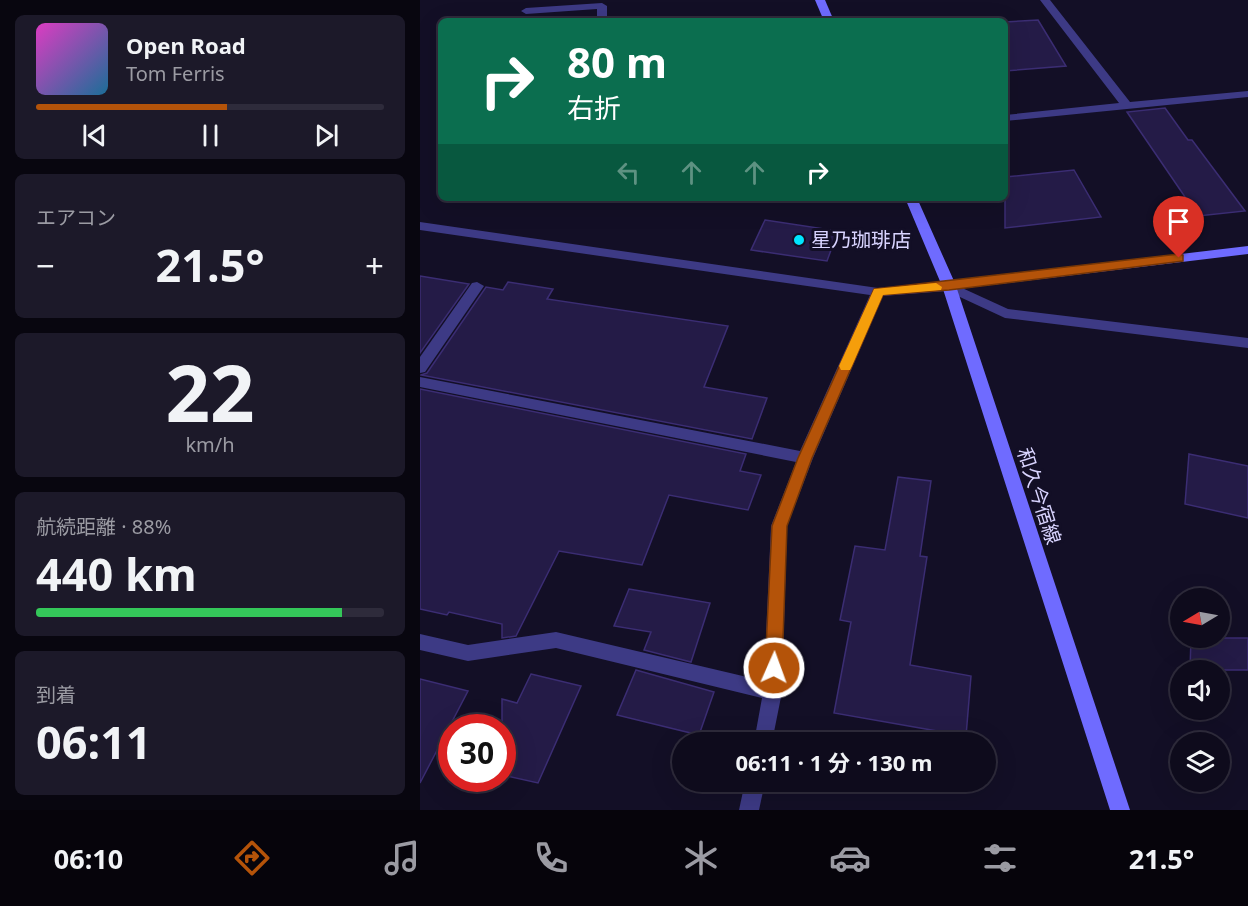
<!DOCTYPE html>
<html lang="ja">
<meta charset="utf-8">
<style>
body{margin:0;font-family:"Noto Sans","Noto Sans JP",sans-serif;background:#1c1929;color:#f1f3f6;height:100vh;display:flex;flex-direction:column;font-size:22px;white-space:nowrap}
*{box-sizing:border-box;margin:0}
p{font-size:20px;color:#9b9ba3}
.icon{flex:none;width:33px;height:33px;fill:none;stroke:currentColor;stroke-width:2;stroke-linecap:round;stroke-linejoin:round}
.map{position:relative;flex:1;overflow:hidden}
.panel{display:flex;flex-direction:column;gap:15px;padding:15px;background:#08060f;width:420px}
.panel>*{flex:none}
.hud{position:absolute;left:18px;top:18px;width:570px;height:183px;border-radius:9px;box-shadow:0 6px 24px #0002,0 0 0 2px #2e2b3b;background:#0b6e4f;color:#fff;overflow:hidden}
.needle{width:39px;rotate:260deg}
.fabs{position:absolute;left:750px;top:588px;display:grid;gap:12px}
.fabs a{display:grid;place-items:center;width:60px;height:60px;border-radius:50%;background:#0e0b1c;box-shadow:0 6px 24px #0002,0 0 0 2px #2e2b3b;font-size:30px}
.speed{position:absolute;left:18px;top:714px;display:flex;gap:12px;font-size:30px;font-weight:700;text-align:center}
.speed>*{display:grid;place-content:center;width:78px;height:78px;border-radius:50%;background:#0e0b1c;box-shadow:0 6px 24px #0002,0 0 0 2px #2e2b3b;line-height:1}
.speed .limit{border:9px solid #d22;background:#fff;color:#111}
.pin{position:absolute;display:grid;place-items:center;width:51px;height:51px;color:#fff;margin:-62px -26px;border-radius:50% 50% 50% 0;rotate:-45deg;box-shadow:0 0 6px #0007}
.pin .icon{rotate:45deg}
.me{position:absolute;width:66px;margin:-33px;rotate:2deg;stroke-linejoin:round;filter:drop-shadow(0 0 4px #0008)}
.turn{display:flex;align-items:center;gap:21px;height:126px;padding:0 30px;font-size:27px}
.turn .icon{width:78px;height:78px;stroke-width:2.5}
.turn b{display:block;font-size:42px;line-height:51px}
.lanes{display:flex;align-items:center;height:57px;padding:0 30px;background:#0003;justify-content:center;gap:30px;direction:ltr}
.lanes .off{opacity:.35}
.big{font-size:45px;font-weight:700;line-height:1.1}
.panel .tile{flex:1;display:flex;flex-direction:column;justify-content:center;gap:9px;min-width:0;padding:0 21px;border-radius:9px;background:#1c1929}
.panel .dial{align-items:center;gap:0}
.dial b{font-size:78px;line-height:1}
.song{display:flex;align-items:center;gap:18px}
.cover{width:72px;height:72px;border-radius:9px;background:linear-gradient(135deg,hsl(310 70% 55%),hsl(200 70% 35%))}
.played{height:6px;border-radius:3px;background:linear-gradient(90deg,#b45309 55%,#2e2b3b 55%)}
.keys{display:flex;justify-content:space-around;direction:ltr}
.heat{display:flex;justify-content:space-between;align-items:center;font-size:33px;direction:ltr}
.charge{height:9px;border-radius:4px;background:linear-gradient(90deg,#34c759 88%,#2e2b3b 0)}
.trip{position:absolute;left:252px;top:732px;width:324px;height:60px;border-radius:30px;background:#0e0b1c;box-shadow:0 6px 24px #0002,0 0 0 2px #2e2b3b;font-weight:700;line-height:60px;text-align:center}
.menu{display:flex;height:96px;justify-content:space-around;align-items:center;background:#06040b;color:#9b9ba3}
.menu .icon{width:42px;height:42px}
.menu .current{color:#b45309}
.menu b{font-size:27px;color:#f1f3f6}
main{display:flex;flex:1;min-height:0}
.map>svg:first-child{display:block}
</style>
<main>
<section class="panel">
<div class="tile">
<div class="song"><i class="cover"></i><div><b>Open Road</b><p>Tom Ferris</p></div></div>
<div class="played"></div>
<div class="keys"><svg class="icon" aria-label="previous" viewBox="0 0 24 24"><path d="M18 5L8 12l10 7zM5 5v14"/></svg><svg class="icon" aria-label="pause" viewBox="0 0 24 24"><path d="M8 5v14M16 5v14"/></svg><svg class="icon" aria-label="next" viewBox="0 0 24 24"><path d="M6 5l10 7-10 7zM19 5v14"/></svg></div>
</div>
<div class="tile"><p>エアコン</p>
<div class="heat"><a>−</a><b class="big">21.5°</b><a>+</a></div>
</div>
<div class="tile dial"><b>22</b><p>km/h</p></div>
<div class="tile"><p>航続距離 · 88%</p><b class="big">440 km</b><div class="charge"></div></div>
<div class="tile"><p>到着</p><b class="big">06:11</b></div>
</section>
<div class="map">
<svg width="828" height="810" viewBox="0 0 828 810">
<rect width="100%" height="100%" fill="#130f26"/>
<!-- building -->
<g fill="#241b47" stroke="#3b2d73" stroke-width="1.5">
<path d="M618,20L646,66L585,71V22Z"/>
<path d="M745,108L768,140H772L825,211L778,216L707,112Z"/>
<path d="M654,170L681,217L585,228V177Z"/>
<path d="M345,220L418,231L407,261L331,250Z"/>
<path d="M0,276L49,284L0,353Z"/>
<path d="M88,282L133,289L127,299L308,326L284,387L347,398L332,439L1,375L7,373L66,287L83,290Z"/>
<path d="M0,389L326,454L320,471L341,475L328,510L249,495L222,565L139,551L96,636L82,638V624L29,612L27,615L0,609Z"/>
<path d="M769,454L828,466V518L765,504Z"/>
<path d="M478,477L511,481L500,556L507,557L490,665L551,676L546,736L414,713L431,622L420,620L435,546L465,550Z"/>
<path d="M209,589L290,603L271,662L224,650L231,632L194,626Z"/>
<path d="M771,638H828V670H770Z"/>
<path d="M216,670L294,692L279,735L197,715Z"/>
<path d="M111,674L161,686L118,783L82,775V699L97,703Z"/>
<path d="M0,679L48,691L0,783Z"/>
</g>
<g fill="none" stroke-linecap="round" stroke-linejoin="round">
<!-- service -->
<path fill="#3d3a85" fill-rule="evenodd" d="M182,3L187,6V21H177V9L106,14L101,11L106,8Z"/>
<!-- minor -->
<g fill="#3d3a85" fill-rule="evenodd">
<path d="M620,0H630L710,102L828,91V97L585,121V115L699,103Z"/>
<path d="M0,222L458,288L529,282L588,309L828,338V348L585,318L527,291L463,296L393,458L367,526L362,692L352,742H334L342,698L136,648L48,661L0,650V634L48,645L136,632L344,681L351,526L376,462L0,387V377L380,451L450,295L0,230Z"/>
<path d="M57,282L64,286L5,372L0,373V357L52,283Z"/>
<path d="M325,782H345L339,810H319Z"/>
</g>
<!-- secondary -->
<g fill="#6f6bff" fill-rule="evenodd">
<path d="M395,0H405L414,21H404Z"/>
<path d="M485,198H497L534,281L828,246V254L537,289L710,810H690L522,286Z"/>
</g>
</g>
<!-- route -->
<path fill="#b45309" stroke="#753606" stroke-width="1.5" d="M759,254L763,255V261L529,290L463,295L392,458L367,526L362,668L360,674L354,676L348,674L345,668L352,526L378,458L454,289Z"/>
<!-- slow -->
<path fill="#f59e0b" d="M516,283L522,287L521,290L463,295L432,366L430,370H421L419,366L454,289Z"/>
<!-- markers -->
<circle fill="#00e5ff" stroke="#130f26" stroke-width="2" cx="379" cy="240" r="6"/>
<g text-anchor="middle" stroke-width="6" stroke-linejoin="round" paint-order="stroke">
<!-- poi labels -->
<g font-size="20" fill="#d9d4ff" stroke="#130f26" text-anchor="start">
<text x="391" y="247">星乃珈琲店</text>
</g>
<!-- street labels -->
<g font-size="20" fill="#d9d4ff" stroke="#130f26">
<text transform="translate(619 496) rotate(72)" y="7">和久今宿線</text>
</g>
</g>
</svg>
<div class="fabs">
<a><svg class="needle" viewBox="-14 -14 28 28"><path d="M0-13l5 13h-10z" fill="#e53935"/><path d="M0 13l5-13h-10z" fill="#9b9ba3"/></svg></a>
<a><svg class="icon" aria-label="sound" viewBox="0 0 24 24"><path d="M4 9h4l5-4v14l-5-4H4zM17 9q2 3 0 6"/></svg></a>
<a><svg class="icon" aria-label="layers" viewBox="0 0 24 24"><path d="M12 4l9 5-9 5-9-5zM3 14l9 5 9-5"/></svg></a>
</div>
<div class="speed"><div class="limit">30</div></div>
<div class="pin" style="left:759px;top:258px;background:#d93025"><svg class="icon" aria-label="arrive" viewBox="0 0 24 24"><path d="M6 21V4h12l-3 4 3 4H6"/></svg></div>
<svg class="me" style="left:354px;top:668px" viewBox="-20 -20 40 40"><circle r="17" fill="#b45309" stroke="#fff" stroke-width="3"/><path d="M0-11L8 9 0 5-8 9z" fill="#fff"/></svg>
<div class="trip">06:11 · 1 分 · 130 m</div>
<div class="hud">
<div class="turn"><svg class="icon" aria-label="right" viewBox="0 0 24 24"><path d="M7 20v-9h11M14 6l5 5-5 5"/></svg><div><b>80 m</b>右折</div></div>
<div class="lanes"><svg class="icon off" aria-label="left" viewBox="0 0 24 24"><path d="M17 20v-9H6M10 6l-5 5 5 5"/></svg><svg class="icon off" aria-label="ahead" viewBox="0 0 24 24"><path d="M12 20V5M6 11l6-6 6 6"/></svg><svg class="icon off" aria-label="ahead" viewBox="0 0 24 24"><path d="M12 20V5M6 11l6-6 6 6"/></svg><svg class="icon" aria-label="right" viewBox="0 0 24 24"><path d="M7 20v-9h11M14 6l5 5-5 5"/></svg></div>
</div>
</div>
</main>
<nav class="menu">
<b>06:10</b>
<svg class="icon current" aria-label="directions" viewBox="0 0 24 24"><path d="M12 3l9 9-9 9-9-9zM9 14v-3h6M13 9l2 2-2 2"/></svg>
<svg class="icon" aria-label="music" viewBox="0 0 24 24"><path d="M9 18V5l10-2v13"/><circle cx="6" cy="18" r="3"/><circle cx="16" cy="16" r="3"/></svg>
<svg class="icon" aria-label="phone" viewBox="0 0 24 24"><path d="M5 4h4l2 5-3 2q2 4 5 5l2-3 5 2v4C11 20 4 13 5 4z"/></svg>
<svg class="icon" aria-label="climate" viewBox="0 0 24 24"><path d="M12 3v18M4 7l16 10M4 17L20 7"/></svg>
<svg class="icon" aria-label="car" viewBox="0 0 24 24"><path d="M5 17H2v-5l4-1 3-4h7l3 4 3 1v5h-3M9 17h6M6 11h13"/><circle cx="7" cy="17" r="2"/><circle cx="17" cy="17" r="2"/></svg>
<svg class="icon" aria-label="filters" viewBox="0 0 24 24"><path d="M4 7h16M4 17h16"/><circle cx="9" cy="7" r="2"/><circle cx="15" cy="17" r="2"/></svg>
<b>21.5°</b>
</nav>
